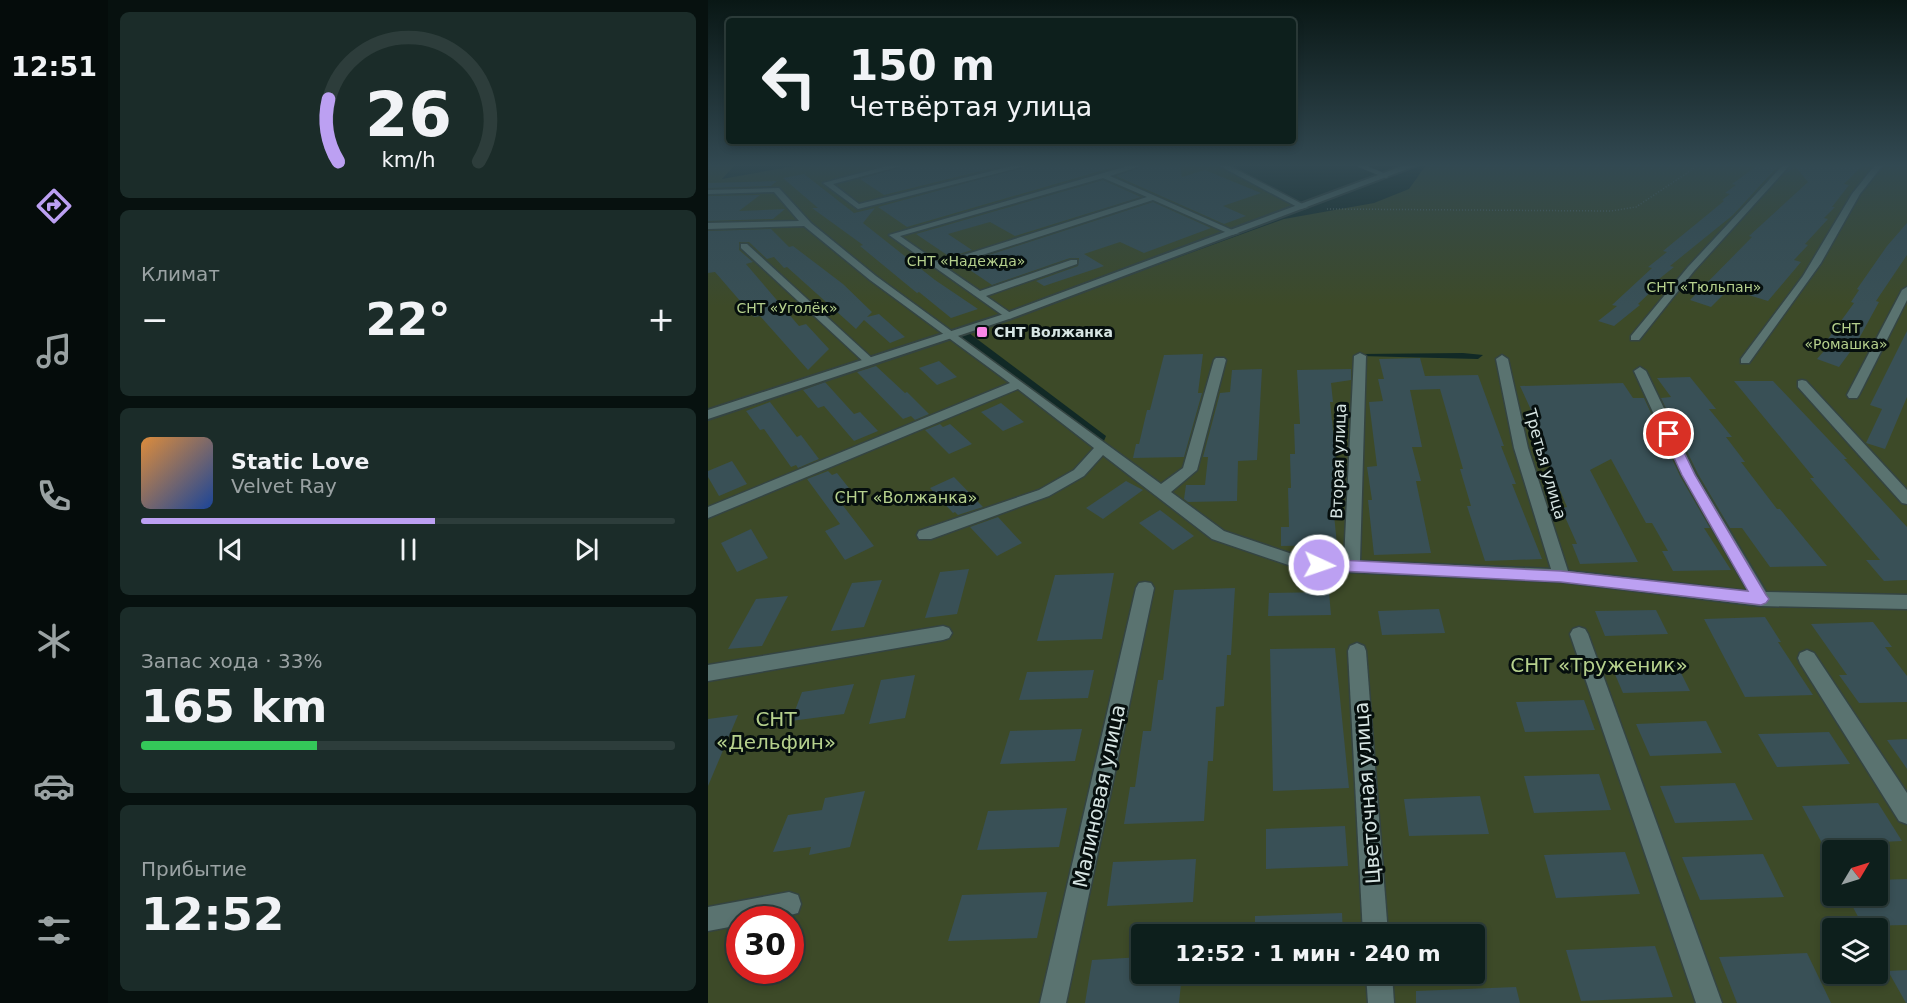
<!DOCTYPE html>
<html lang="ru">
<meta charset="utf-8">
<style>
body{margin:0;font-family:"DejaVu Sans",sans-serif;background:#1b2c29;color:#f1f3f6;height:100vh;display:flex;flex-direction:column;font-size:22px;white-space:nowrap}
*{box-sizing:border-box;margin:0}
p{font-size:20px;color:#9aa2a3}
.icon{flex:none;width:33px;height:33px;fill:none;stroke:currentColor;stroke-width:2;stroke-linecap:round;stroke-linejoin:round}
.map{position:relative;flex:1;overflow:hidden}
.panel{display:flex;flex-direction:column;gap:12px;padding:12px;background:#07110f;width:600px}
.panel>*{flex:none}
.hud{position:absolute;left:18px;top:18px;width:570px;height:126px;border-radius:6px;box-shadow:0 3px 9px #0003,0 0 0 2px #2d3d3b;background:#0d1f1c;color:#f1f3f6;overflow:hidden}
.needle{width:39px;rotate:52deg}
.tools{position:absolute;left:1114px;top:840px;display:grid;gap:12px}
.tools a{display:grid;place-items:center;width:66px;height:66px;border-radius:6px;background:#0d1f1c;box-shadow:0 3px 9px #0003,0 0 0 2px #2d3d3b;font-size:30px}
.speed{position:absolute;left:18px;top:906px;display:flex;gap:12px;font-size:30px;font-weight:700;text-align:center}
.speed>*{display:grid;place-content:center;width:78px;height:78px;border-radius:50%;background:#0d1f1c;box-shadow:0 3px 9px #0003,0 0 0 2px #2d3d3b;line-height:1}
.speed .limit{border:9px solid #d22;background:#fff;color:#111}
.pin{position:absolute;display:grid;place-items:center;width:51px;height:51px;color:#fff;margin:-26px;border:3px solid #fff;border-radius:50%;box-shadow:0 2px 6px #0007}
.me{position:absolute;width:66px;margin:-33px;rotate:93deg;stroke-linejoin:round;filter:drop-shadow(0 0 4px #0008)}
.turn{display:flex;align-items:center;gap:21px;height:126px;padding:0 24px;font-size:27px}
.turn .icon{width:78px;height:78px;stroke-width:2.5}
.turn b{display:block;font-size:42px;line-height:51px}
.big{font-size:45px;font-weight:700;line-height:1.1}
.panel .card{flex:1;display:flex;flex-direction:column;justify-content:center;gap:9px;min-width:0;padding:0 21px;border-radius:9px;background:#1b2c29}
.panel .dial{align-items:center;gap:0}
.dial svg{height:156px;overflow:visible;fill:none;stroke:#2d3d3b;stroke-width:7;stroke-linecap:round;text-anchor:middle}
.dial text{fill:#f1f3f6;stroke:none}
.song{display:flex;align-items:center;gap:18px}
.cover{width:72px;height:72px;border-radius:9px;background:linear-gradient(135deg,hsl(30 70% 55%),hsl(220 70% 35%))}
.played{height:6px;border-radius:3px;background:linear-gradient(90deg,#bca0f2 55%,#2d3d3b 55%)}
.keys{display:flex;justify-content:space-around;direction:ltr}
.heat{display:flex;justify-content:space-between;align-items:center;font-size:33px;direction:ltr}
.charge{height:9px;border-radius:4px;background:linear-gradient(90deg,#34c759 33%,#2d3d3b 0)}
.trip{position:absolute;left:423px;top:924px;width:354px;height:60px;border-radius:6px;background:#0d1f1c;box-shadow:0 3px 9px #0003,0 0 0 2px #2d3d3b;font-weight:700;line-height:60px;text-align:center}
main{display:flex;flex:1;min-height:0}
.dock{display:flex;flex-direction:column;width:108px;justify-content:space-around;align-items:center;background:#050c0b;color:#9aa2a3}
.dock .icon{width:42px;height:42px}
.dock .active{color:#bca0f2}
.dock b{font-size:27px;color:#f1f3f6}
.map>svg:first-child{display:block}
</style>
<main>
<nav class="dock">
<b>12:51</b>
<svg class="icon active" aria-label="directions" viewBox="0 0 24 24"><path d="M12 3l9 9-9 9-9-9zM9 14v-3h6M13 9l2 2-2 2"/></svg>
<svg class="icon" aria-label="music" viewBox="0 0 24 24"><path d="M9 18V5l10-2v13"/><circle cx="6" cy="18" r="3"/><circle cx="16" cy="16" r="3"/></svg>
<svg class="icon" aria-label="phone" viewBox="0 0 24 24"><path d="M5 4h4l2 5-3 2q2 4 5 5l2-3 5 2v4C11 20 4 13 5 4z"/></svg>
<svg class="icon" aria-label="climate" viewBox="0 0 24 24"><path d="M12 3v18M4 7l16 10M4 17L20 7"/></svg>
<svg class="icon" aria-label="car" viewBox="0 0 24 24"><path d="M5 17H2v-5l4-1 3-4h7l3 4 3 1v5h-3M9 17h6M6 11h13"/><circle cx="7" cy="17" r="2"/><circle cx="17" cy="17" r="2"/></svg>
<svg class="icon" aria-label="filters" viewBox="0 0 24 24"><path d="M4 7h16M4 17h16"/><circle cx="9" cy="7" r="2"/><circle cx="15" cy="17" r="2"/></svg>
</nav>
<section class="panel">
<div class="card dial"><svg viewBox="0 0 100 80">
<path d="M14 69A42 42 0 1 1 86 69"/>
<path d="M14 69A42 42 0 0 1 9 37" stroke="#bca0f2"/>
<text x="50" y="56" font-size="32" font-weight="700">26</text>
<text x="50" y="72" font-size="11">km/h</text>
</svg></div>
<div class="card"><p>Климат</p>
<div class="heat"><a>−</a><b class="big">22°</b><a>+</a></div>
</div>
<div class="card">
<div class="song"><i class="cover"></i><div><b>Static Love</b><p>Velvet Ray</p></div></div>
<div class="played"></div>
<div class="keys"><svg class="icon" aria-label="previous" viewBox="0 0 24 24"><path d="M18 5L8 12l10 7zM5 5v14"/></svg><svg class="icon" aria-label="pause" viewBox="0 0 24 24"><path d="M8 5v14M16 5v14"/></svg><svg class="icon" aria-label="next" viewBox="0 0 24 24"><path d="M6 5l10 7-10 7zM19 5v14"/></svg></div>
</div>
<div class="card"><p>Запас хода · 33%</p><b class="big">165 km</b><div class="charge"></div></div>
<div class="card"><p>Прибытие</p><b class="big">12:52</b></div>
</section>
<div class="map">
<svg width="1199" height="1003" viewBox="0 0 1199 1003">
<rect width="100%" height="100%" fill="#112926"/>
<!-- green -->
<path fill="#3d4a28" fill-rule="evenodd" d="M0,165H27L14,179L92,165H514L596,207L243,336L393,448L398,436L261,333L576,219L666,203L701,189L718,165H1199V1003H0ZM755,353L775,355L770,359L652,356L653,354ZM1125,850H1170V896H1125ZM32,920H82V970H32ZM1125,928H1170V974H1125ZM434,934H766V974H434Z"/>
<!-- building -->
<g fill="#395056">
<path d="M199,165H297L176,195L152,179Z"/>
<path d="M324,165H413L199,227L170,207Z"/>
<path d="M438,165H472L474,177L497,170L553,193L515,206L538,216L516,224L408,176Z"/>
<path d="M1050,165H1071L1025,215L962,266L966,267L951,279L955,280L930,304L932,305L906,326L890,321L909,306L904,305L944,268L940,267L959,252L955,251L1016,201L1014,200L1022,194L1017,193L1028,185L1024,184Z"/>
<path d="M1084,165H1155L1136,184L1141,185L1124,207H1127L1116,218L1120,219L1097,244L1100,245L1086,260L1093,262L1060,301L1021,289L1003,307L982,300L1044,237L1041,236L1100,182L1087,166L1076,175Z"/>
<path d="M96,174L146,213L167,208L155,223L227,280L270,309L243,318L211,292L209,293L152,246L155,245L104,208H110L75,178Z"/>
<path d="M395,180L433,197L307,236L282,222L240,234L264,250L242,257L208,234Z"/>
<path d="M69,181L63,186L0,188V183Z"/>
<path d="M52,195L31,211L77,209L65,219L0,221V196Z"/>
<path d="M445,202L503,228L436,253L412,242L376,254L396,266L336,286L328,281L370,266L371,258H362L284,285L253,264Z"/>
<path d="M1199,223V255L1168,301L1171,302L1148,344L1131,367L1109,359L1121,345L1117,343L1146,303L1143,302L1151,290L1149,289L1179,246Z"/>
<path d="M63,229L81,247L85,246L135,284L164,312L159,317L171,314L197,337L182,343L156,320L148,329L79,267L76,268L66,257L59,259L41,242H31V250L45,262L38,264L91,326L98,324L121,349L100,370L52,316L46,317L7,272L0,273V231Z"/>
<path d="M1199,331V397L1177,449L1158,443L1174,409L1162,405Z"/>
<path d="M495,354L490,393H494L476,457L425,458L428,444H431L439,410H442L456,355Z"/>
<path d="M712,358L717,376L770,375L796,446H793L808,484H804L834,559L777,561L759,506H763L752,469H755L732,389L702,390L714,447H704L713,481H708L723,553L666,555L660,500H664L659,467L669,466L661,402L675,401L670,379H676L671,359Z"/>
<path d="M231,361L249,377L229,385L211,368Z"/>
<path d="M168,366L197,393L199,392L221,414L207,420L203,416L195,419L149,372Z"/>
<path d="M554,369L549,460L530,461L529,501L480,502L476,499L478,485H497L500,457H495L512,393L522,392L524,370Z"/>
<path d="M643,369V380L623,383L625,402H622L633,504H625L629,545L573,546V527H581L580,488H583L582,454H587L586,424H592L589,370Z"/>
<path d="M982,377L1008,409H1001L1024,437H1018L1037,462H1033L1069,509H1072L1119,566L1062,567L1034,528H1022L990,474L953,398L963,397L949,378Z"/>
<path d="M1026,381H1065L1139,459H1136L1199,527V580L1176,581L1158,560H1172L1102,478H1106Z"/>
<path d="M117,382L146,414L152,412L170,431L146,441L116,406L110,408L95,390Z"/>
<path d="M915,383L925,398H936L972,476L1002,528H996L1023,570L965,571L954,551H960L944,523H938L903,459L882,470L930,562L872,564L864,544H869L853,508L859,507L819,412H824L812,386Z"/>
<path d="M62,402L89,437L93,435L111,459L90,468L88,465L83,467L56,429L52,430L38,411Z"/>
<path d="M293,403L316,422L295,431L273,412Z"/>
<path d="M232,424L235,427L242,424L264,444L241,454L217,430Z"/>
<path d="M24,461L39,484L11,496L0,477V471Z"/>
<path d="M120,471L124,475L129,473L148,497L133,503L166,546L137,560L117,531L132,524L99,479Z"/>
<path d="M246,477L275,507L250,515L247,512L245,513L222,488Z"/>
<path d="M418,481L435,490L395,519L378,508Z"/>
<path d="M452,510L486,536L465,550L431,523Z"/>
<path d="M290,517L314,543L289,556L262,527Z"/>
<path d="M43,529L60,558L29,572L13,543Z"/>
<path d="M261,569L249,614L217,618L232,572Z"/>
<path d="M406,573L394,639L329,641L347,575Z"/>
<path d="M174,580L156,627L123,631L144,583Z"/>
<path d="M527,588L523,655H519L516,706L508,707L505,761H500L496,821L416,824L422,787H427L435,731H443L450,680H455L466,590Z"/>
<path d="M621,592L623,615L560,616L561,593Z"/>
<path d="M80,596L54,646L20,649L48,599Z"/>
<path d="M731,609L737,633L674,635L670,611Z"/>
<path d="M948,610L960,634L897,636L887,611Z"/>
<path d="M1057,617L1073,642H1070L1105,695L1037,697L996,619Z"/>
<path d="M1165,622L1184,647H1177L1199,676V702L1151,703L1131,675H1139L1103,624Z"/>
<path d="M627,648L641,788L565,791L562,649Z"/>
<path d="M968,663L982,691L915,693L903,665Z"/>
<path d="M386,670L380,698L311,700L319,672Z"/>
<path d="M207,675L197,718L161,724L173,680Z"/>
<path d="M146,684L136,714L83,721L94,692Z"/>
<path d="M876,700L887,730L817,732L808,702Z"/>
<path d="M30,715L0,786V719Z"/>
<path d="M998,721L1014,753L942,756L928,724Z"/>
<path d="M374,729L367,761L292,764L302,731Z"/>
<path d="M1121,732L1142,764L1069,767L1050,734Z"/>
<path d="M1199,739V769L1179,740Z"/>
<path d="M891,774L903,810L826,813L816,776Z"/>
<path d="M1027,783L1045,820L967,823L952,786Z"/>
<path d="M157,791L142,847L101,855L103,847L65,852L80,815L114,810L117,798Z"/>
<path d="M772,796L781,834L701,836L696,799Z"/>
<path d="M1170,803L1194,841L1115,845L1094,806Z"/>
<path d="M359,808L351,847L269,850L280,811Z"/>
<path d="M637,826L640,866L558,869V829Z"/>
<path d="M917,852L932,894L848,898L836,855Z"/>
<path d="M1055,854L1076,897L992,900L974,857Z"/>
<path d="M488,859L485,902L399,906L405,862Z"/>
<path d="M1199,879V925L1155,926L1139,896H1170V880Z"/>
<path d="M339,892L329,938L240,941L254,895Z"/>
<path d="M634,913L635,934H547V916Z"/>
<path d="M947,946L965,997L873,1001L858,950Z"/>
<path d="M1099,953L1123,1003H1029L1011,957Z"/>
<path d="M434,957V974H474L471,1003H377L384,960Z"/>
<path d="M1199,970V1003H1198L1180,971Z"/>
<path d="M808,987L812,1003H708V991Z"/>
</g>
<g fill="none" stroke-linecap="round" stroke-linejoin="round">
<!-- service casing -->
<g stroke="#344442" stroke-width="5">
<path id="service" d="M651,165L678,176"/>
</g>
<!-- minor casing -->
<g stroke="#344442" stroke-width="3">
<g id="minor">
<path d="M183,165H197L125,184L151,204L308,165H322L150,209L115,183Z"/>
<path d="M423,165H436L402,176L531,233L524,235L445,200L237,267L272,291L363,260H369V264L278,296L304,314V318L300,319L181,235ZM395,178L439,197L231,263L192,236Z"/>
<path d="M510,165H520L600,207L593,209Z"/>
<path d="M1075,165H1082L986,271L931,340H923V336L980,267Z"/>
<path d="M1167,165H1175L1152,194L1113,263L1041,363H1033V359L1095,276L1144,194Z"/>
<path d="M71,188L103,223L168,276L453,484L475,468L506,360L508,358H516L518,360L489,470L463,492L516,531L596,558L636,560L646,356L652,353L658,356L652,561L843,569L806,448L788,359L794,355L800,359L820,448L860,571L1040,591L974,475L926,371L932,367L938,371L988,475L1058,592L1199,595V609L1053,606L853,582L595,570L504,539L395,455L376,476L341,496L223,539H211L209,535L211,531L331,490L366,470L386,448L310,389L0,518V507L302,383L162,280L96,226L0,229V223L91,221L66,192L0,194V190Z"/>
<path d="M33,244H39L166,360V364H158L33,248Z"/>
<path d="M1199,287V300L1151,395L1149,398H1141L1139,395L1194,290Z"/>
<path d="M1094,380L1098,381L1199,490V504L1194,503L1090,387V381Z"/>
<path d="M437,582L443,583L446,588L358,1003H332L428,588L431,583Z"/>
<path d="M235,626L241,628L244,633L241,638L235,640L0,681V665Z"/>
<path d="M871,627L877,629L880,634L1014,1003H988L862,634L865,629Z"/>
<path d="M649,643L656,646L658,651L680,934H655L640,651L642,646Z"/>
<path d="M1099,650L1106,653L1199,793V824L1191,821L1092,663L1090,658L1092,653Z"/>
<path d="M81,892L90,895L93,904L90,913L63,920H32V925L0,931V907Z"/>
<path d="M658,974H684L686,1003H660Z"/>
</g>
</g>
<!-- tertiary casing -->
<g stroke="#344442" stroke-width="4">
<path id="tertiary" d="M697,165H710L304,318L0,419V410L296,314Z"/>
</g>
<!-- path -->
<path stroke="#576b69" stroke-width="1.5" stroke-dasharray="1 2" stroke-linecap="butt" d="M619,209L903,211L928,207L991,165"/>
<!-- service -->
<use href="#service" stroke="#5a7370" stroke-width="4"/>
<!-- minor -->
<use href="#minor" fill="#5a7370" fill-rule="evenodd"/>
<!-- tertiary -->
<use href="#tertiary" fill="#5a7370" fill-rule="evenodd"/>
</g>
<!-- sky -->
<linearGradient id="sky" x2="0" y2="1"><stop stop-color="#091715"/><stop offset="0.54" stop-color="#324952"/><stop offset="1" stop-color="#324952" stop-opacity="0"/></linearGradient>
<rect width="1199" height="306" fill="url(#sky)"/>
<!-- route -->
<path fill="#bca0f2" stroke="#7a689d" stroke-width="1.5" d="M961,430L967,434L987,475L1058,595L1061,599L1058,603L1053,605L853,582L611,570L606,568L604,565L606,561L611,559L853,571L1040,591L974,475L955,434Z"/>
<!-- markers -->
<rect fill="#fb87e6" stroke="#060f0e" stroke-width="2" x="268" y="326" width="12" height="12" rx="3"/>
<g text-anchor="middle" stroke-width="6" stroke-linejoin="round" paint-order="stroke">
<!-- far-park labels -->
<g font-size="14" fill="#b6d18d" stroke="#060f0e">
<text x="258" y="266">СНТ «Надежда»</text>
<text x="996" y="292">СНТ «Тюльпан»</text>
<text x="79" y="313">СНТ «Уголёк»</text>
<text x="1138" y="333">СНТ<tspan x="1138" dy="16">«Ромашка»</tspan></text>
</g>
<!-- far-poi labels -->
<g font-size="14" font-weight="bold" fill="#d7e5e3" stroke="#060f0e" text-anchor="start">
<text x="286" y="337">СНТ Волжанка</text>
</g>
<!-- street labels -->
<g font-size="16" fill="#d7e5e3" stroke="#060f0e">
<text transform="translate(630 461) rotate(-88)" y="6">Вторая улица</text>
<text transform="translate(838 464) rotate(74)" y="6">Третья улица</text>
</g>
<!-- park labels -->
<g font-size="16" fill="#b6d18d" stroke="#060f0e">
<text x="198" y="503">СНТ «Волжанка»</text>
</g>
<!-- near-park labels -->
<g font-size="20" fill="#b6d18d" stroke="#060f0e">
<text x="891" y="672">СНТ «Труженик»</text>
<text x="68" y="726">СНТ<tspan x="68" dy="23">«Дельфин»</tspan></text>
</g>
<!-- near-street labels -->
<g font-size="20" fill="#d7e5e3" stroke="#060f0e">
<text transform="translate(659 793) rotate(-94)" y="7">Цветочная улица</text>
<text transform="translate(391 796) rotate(-78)" y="7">Малиновая улица</text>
</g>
</g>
</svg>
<div class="tools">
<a><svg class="needle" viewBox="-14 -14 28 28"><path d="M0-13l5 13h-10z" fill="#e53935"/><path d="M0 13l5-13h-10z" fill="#9aa2a3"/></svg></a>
<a><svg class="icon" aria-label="layers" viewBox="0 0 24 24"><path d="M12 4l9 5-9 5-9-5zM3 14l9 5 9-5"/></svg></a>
</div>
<div class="speed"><div class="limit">30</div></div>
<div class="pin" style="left:961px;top:434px;background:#d93025"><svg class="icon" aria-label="arrive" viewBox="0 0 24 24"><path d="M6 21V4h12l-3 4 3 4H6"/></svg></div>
<svg class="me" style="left:611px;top:565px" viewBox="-20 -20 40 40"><circle r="17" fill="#bca0f2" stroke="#fff" stroke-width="3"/><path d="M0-11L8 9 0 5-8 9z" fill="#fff"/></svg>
<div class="trip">12:52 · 1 мин · 240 m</div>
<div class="hud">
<div class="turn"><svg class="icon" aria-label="left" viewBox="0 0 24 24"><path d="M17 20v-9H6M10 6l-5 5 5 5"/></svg><div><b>150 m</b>Четвёртая улица</div></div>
</div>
</div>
</main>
